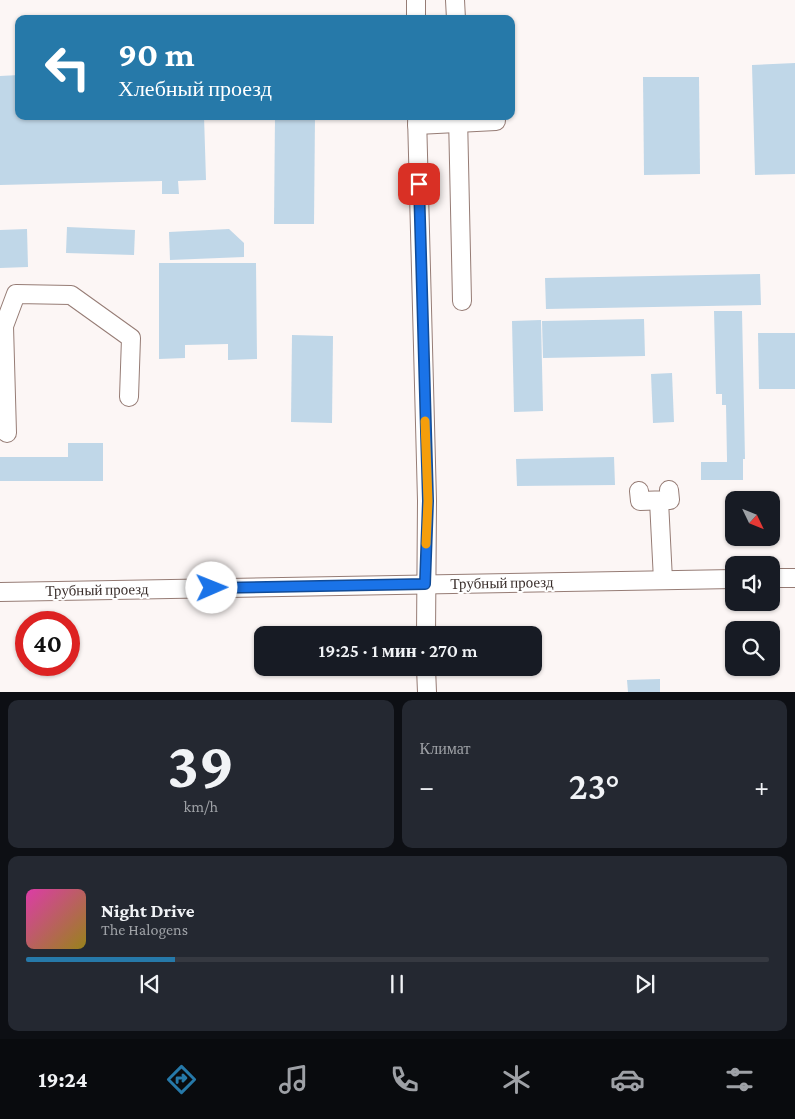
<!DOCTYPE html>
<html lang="ru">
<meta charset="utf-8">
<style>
body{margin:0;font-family:"Crimson Pro",serif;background:#242831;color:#f1f3f6;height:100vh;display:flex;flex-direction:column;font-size:19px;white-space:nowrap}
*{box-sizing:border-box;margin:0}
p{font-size:16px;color:#9ea1a6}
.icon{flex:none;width:28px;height:28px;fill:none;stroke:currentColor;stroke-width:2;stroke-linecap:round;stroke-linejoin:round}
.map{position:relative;height:692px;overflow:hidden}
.drawer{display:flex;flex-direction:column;gap:8px;padding:8px;background:#0d0f14;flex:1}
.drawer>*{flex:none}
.hud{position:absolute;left:15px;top:15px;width:500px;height:105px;border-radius:10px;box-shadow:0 1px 4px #0004;background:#2679a9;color:#fff;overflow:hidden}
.needle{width:32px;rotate:133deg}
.buttons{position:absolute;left:725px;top:491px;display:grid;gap:10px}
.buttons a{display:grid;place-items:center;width:55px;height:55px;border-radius:10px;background:#171b24;box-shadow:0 1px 4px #0004;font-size:25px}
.speed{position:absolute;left:15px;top:611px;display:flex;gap:10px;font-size:25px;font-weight:700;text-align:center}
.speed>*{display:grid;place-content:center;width:65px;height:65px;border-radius:50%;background:#171b24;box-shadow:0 1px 4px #0004;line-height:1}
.speed .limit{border:8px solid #d22;background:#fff;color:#111}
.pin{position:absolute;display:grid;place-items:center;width:42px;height:42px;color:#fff;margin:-21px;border-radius:10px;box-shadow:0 2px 8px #0006}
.me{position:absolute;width:55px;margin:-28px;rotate:89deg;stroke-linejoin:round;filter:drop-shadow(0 0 4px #0008)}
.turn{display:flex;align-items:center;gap:18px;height:105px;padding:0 20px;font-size:22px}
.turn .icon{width:65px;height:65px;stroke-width:2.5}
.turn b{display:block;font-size:35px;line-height:42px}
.big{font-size:38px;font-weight:600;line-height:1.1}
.drawer .tile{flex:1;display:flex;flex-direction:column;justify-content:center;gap:8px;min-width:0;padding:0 18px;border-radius:10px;background:#242831}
.drawer .dial{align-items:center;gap:0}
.dial b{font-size:65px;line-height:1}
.song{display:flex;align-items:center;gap:15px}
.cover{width:60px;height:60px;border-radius:8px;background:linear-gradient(135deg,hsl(320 70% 55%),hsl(50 70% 35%))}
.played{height:5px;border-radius:2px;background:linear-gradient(90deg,#2679a9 20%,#363941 20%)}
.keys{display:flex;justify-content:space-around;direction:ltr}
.heat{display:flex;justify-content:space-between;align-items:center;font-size:28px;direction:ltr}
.drawer .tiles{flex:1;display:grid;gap:8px;grid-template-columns:1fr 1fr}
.tile:last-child{grid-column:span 2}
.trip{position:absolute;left:254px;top:626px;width:288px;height:50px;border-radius:10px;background:#171b24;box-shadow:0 1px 4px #0004;font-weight:600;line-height:50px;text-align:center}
.dock{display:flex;height:80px;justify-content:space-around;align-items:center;background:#090b0e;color:#9ea1a6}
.dock .icon{width:35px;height:35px}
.dock .on{color:#2679a9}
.dock b{font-size:22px;color:#f1f3f6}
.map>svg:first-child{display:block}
</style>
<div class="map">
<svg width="795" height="692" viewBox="0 0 795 692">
<rect width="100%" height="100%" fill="#fcf6f5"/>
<!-- building -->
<g fill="#c0d7e8">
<path d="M795,63V174L755,175L752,65Z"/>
<path d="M19,75V116H204L206,180L178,181L179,194H162V181L0,185V76Z"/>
<path d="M643,77H699L700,174L644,175Z"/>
<path d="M275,116H315L314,224H274Z"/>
<path d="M67,227L135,230L134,255L66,253Z"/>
<path d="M27,229L28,267L0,268V230Z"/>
<path d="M229,229L244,243V257L170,260L169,232Z"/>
<path d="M159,263H256L257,359L228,360V344L185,345V358L159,359Z"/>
<path d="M760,274L761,305L546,309L545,278Z"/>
<path d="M714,311H742L745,459H743V480H701V462H727V459L726,405H722V394H716Z"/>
<path d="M644,319L645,356L543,358L542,321Z"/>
<path d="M541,320L543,411L514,412L512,321Z"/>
<path d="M758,333H795V389H759Z"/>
<path d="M292,335L333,336L332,423L291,422Z"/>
<path d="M672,373L674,422L653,423L651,374Z"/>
<path d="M68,443H103V481H0V457H68Z"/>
<path d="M614,457L615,485L517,486L516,459Z"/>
<path d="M660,679V692H628L627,680Z"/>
</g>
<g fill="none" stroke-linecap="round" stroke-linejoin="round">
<!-- minor casing -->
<g stroke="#967c75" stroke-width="20">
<g id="minor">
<path d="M416,0V19"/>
<path d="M455,0L456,19"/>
<path d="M417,116L427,501L426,635"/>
<path d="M458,116L462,301"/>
<path d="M417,125L496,121"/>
<path d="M0,326H4L7,433"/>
<path d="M4,326L16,294L71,295L131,338L129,397"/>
<path d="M639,491L640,501L670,500L669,490"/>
<path d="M659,501L663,580"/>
<path d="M771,578H795"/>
<path d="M0,592L734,579"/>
<path d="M426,668L427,692"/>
</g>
</g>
<!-- minor -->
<use href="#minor" stroke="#fff" stroke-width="18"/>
</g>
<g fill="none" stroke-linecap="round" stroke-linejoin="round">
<!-- route casing -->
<g stroke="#114b97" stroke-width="12">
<path id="route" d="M212,588L425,584L428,501L419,184"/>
</g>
<!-- route -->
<use href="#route" stroke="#1a73e8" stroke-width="9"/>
<!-- slow -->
<path stroke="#f59e0b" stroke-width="9" d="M425,421L428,501L426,544"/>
</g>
<g text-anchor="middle" stroke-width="4" stroke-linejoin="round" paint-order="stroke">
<!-- street labels -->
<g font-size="15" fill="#3a2f2c" stroke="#fff">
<text transform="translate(502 583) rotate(-1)" y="5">Трубный проезд</text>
<text transform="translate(97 590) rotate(-1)" y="5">Трубный проезд</text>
</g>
</g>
</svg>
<div class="buttons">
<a><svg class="needle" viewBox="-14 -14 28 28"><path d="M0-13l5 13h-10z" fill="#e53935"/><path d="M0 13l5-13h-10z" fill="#9ea1a6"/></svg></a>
<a><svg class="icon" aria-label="sound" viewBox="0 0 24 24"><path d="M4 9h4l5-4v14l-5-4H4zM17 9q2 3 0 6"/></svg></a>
<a><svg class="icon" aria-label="search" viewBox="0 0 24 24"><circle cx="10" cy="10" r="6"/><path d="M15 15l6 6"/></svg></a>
</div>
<div class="speed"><div class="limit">40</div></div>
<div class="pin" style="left:419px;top:184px;background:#d93025"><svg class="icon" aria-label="arrive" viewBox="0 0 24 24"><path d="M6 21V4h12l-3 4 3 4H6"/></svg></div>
<svg class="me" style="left:212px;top:588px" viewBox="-20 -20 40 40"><circle r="19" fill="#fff"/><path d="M0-13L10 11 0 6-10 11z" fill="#1a73e8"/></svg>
<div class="trip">19:25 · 1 мин · 270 m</div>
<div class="hud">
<div class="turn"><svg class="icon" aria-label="left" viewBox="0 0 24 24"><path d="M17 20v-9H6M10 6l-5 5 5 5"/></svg><div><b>90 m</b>Хлебный проезд</div></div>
</div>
</div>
<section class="drawer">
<div class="tiles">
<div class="tile dial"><b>39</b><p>km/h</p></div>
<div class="tile"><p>Климат</p>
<div class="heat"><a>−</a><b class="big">23°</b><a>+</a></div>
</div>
<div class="tile">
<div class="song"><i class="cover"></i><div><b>Night Drive</b><p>The Halogens</p></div></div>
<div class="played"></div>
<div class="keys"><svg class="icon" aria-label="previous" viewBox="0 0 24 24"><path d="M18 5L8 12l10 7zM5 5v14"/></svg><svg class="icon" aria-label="pause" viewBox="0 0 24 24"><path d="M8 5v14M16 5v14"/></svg><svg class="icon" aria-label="next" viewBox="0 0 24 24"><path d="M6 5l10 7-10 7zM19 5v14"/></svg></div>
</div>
</div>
</section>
<nav class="dock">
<b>19:24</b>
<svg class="icon on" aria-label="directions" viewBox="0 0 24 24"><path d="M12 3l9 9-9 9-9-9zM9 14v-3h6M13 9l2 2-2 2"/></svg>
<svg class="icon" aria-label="music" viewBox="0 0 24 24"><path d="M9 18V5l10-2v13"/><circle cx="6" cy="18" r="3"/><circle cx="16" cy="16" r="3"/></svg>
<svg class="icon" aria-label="phone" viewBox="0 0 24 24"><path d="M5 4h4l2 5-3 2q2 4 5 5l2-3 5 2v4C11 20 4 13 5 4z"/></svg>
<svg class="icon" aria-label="climate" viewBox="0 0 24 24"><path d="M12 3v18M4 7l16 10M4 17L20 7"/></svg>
<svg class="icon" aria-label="car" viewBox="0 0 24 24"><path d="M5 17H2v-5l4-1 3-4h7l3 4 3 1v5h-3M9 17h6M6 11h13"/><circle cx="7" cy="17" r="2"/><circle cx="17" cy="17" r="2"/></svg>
<svg class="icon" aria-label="filters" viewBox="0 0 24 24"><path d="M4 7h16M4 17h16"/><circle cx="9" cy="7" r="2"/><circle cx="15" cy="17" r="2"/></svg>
</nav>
